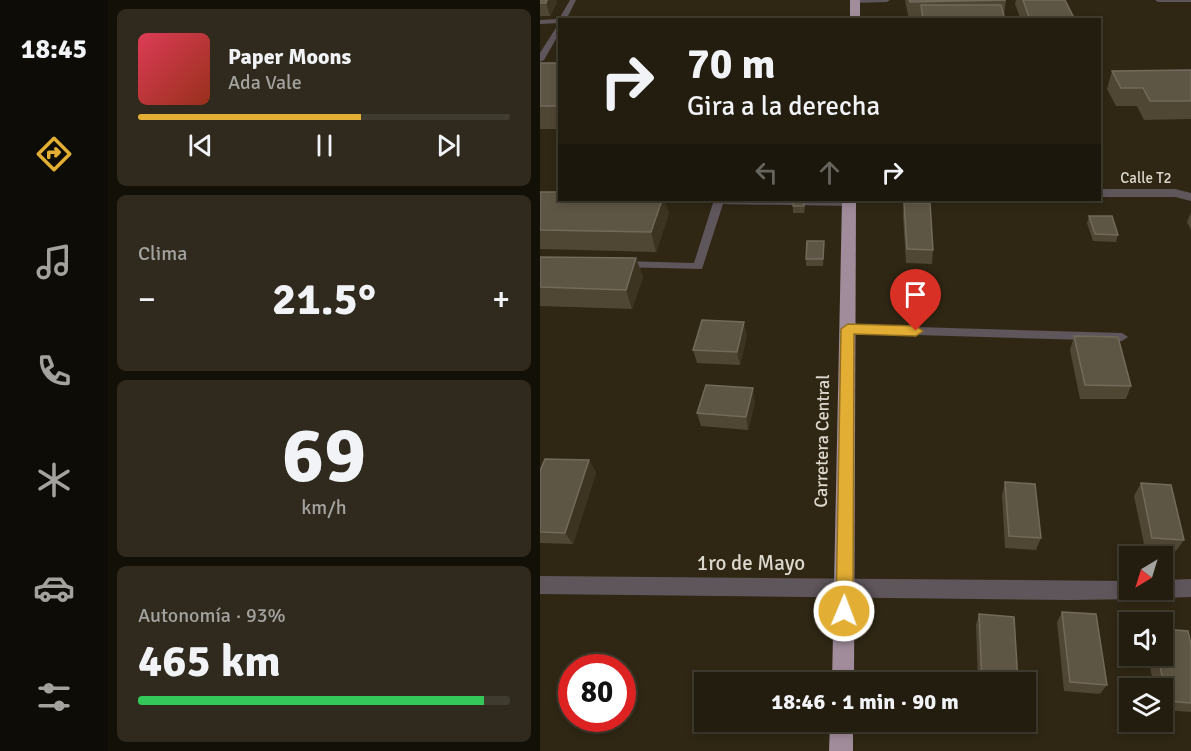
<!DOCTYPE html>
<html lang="es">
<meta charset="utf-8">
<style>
body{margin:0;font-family:Signika,sans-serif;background:#2f2a1d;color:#f1f3f6;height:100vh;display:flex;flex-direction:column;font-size:22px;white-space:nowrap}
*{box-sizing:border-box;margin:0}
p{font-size:20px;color:#a3a29e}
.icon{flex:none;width:33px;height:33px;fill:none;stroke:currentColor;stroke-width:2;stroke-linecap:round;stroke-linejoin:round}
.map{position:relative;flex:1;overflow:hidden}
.sheet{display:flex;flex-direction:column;gap:9px;padding:9px;background:#131008;width:432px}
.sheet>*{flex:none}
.guide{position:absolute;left:18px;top:18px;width:543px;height:183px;border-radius:0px;box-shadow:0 3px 9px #0003,0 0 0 2px #403b2f;background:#231d0f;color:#f1f3f6;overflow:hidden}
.needle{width:39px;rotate:218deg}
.fabs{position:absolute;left:579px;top:546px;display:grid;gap:12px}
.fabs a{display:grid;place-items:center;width:54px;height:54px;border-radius:0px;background:#231d0f;box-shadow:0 3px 9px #0003,0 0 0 2px #403b2f;font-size:30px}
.speed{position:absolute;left:18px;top:654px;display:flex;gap:12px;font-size:30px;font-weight:700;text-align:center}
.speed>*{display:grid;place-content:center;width:78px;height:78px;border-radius:50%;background:#231d0f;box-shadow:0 3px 9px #0003,0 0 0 2px #403b2f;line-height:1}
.speed .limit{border:9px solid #d22;background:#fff;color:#111}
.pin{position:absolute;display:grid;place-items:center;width:51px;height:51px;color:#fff;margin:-62px -26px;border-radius:50% 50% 50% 0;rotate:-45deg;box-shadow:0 0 6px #0007}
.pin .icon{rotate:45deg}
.me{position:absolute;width:66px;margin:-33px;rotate:1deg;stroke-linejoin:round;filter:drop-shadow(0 0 4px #0008)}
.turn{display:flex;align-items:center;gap:21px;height:126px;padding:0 30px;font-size:27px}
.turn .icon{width:78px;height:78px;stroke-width:2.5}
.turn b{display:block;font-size:42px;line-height:51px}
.lanes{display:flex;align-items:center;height:57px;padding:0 30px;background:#0003;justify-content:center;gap:30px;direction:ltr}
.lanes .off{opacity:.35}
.big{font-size:45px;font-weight:700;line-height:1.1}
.sheet .card{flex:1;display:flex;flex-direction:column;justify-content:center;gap:9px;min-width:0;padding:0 21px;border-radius:9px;background:#2f2a1d}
.sheet .dial{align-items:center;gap:0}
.dial b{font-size:78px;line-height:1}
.song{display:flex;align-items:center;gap:18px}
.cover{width:72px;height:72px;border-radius:9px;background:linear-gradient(135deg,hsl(350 70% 55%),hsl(10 70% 35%))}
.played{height:6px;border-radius:3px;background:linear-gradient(90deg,#e3ae34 60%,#403b2f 60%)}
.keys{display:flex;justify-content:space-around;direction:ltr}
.heat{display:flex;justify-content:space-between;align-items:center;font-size:33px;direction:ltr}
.charge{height:9px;border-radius:4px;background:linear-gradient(90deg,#34c759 93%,#403b2f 0)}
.trip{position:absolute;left:154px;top:672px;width:342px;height:60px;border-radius:0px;background:#231d0f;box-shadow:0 3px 9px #0003,0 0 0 2px #403b2f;font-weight:700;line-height:60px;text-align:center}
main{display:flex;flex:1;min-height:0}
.tabs{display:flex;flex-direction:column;width:108px;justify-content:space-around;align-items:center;background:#0e0c06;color:#a3a29e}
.tabs .icon{width:42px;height:42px}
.tabs .selected{color:#e3ae34}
.tabs b{font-size:27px;color:#f1f3f6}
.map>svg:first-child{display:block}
</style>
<main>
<nav class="tabs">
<b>18:45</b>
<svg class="icon selected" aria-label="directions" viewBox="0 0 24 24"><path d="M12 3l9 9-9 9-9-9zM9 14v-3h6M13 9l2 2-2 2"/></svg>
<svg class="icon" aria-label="music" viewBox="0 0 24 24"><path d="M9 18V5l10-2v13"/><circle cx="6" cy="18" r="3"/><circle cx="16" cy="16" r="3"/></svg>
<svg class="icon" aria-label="phone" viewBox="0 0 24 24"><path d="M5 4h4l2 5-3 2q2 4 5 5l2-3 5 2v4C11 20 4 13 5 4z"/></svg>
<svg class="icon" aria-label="climate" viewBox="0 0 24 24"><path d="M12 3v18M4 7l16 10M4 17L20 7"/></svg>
<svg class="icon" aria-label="car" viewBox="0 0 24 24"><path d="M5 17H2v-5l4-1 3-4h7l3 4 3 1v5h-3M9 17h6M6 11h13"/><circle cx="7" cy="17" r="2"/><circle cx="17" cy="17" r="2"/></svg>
<svg class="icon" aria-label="filters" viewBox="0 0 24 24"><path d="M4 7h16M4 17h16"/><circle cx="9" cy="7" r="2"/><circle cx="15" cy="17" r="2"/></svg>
</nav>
<section class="sheet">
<div class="card">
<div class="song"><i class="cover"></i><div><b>Paper Moons</b><p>Ada Vale</p></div></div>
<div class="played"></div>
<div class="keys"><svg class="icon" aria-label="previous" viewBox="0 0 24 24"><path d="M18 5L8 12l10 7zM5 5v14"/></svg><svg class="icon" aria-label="pause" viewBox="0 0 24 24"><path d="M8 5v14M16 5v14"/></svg><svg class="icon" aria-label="next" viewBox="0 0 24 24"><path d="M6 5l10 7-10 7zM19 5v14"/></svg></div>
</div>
<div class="card"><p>Clima</p>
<div class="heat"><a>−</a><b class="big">21.5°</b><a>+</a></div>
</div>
<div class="card dial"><b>69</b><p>km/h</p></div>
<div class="card"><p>Autonomía · 93%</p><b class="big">465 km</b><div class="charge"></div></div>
</section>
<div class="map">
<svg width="651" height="751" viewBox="0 0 651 751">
<rect width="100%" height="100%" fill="#2f2714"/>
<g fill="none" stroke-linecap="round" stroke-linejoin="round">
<!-- service -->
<g fill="#5f565c" fill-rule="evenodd">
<path d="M30,0H36L26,20H20V32L4,60L0,62V53L19,23L0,24V20L19,19Z"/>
<path d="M315,0H350L347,2L313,3L312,2Z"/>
<path d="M615,0H651V2H618Z"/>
<path d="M143,200H309L314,203L309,206L183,204L162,269L78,267L77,265L78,263L82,261L154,263L173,203H147Z"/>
<path d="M308,325L582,333L588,337L582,341L308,333L302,329Z"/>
</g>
<!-- minor -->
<g fill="#5f565c" fill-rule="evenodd">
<path d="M560,189H635L651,193V201L635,197H560Z"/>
<path d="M0,576L590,581V590H611L609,596L602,599L530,600L0,594Z"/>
<path d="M651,579V597L622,598L615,595L613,590H622V580Z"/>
</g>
<!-- trunk -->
<g fill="#a08c9a" fill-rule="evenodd">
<rect x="310" y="0" width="10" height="20"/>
<path d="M302,200H316L314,682H292Z"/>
<path d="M290,722H313V751H289Z"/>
</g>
</g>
<!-- wall -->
<g fill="#4f4634">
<path d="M0,0L17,2L10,16H0Z"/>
<path d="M365,0H466L464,16L465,20H369Z"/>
<path d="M476,0H525L535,20H481L475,4Z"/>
<rect x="0" y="63" width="20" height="66"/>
<path d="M651,70V119L604,120L597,106H576L567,89L572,71Z"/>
<path d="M0,192L129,213L116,252L0,249Z"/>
<path d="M253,200L265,206L264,213H253Z"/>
<path d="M364,203L393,250L392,264L366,263L363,216Z"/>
<path d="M651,212V230L647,222Z"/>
<path d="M549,216L578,235L576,242L553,241L547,223Z"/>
<path d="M284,248L283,266H266V259Z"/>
<path d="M0,257L96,258L103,277L92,309L0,306Z"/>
<path d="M207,335L200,365L157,363L153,350Z"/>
<path d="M534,336L591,386L586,399H540L530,350Z"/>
<path d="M215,402L208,430L161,426L157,413Z"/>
<path d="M49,460L56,473L33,544L0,543V471Z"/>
<path d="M465,482L501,538L496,550L465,548L462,495Z"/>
<path d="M601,483L644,540L636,551L605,549L594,496Z"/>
<path d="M522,612L567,685L560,694L524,691L517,622Z"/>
<path d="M439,614L478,682H438L436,625Z"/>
<path d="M651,644V712L622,710V688H614L608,656H622Z"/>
</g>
<!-- shaded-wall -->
<g fill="#3c3320">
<path d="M7,0H16L17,2L10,16L6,3Z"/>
<path d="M122,200H125L129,213L116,252L111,232Z"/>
<path d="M96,258L103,277L92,309L86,290Z"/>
<path d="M204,322L207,335L200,365L197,352Z"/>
<path d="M213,388L215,402L208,430L206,417Z"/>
<path d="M49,460L56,473L33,544L25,533Z"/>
</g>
<!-- building -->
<g fill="#5e5644" stroke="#726a5a" stroke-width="1.5">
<path d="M0,0H7L6,3H0Z"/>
<path d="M369,0H466L370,2Z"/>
<path d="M483,0H525L535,20H490Z"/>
<path d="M381,5H461L465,20H383Z"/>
<rect x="0" y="63" width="20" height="43"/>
<path d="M651,70V101H610L603,88H581L572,71Z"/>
<path d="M0,192H20V200H122L111,232L0,230Z"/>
<rect x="253" y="200" width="11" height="6"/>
<path d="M364,203H390L393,250L367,249Z"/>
<path d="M549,216H572L578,235L555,234Z"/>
<path d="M267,241H284L283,259H266Z"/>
<path d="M0,257L96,258L86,290L0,287Z"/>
<path d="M162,320L204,322L197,352L153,350Z"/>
<path d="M534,336L578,337L591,386L545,385Z"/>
<path d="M166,385L213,388L206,417L157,413Z"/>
<path d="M5,459L49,460L25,533L0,532V471Z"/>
<path d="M465,482L495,484L501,538L469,536Z"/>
<path d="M601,483L631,485L644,540L612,538Z"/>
<path d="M522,612L556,614L567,685L530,682Z"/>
<path d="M439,614L474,617L478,682H442Z"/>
<path d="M622,629L648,631L651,644V703L627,701L618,656H622Z"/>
</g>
<!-- route -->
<path fill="#e3ae34" stroke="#947122" stroke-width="1.5" d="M308,324L376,326L383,331L376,336L314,334L313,611L310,617L304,619L298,617L296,611L301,329Z"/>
<g text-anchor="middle" stroke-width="4.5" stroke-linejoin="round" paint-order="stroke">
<!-- far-street labels -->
<g font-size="15" fill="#ddd8cd" stroke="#2f2714">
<text x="606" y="183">Calle T2</text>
</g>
<!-- street labels -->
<g font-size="18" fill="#ddd8cd" stroke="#2f2714">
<text transform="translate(282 441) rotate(-89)" y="6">Carretera Central</text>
</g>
<!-- near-street labels -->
<g font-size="21" fill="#ddd8cd" stroke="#2f2714">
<text x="211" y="570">1ro de Mayo</text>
</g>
</g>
</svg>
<div class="fabs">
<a><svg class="needle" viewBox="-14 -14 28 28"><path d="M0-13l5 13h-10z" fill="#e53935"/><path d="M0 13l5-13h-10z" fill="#a3a29e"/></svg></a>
<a><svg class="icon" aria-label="sound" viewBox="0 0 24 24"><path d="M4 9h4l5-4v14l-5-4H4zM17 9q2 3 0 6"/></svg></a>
<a><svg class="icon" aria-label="layers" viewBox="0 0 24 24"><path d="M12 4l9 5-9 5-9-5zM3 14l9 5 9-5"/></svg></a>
</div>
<div class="speed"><div class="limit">80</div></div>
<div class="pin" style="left:376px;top:331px;background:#d93025"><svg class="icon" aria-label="arrive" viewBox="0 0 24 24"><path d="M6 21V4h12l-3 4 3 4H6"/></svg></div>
<svg class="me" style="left:304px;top:611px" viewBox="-20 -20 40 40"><circle r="17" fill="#e3ae34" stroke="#fff" stroke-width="3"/><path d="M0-11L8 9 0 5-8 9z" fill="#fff"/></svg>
<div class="trip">18:46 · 1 min · 90 m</div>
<div class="guide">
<div class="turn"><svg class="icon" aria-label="right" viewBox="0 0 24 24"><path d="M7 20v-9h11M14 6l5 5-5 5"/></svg><div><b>70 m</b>Gira a la derecha</div></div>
<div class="lanes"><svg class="icon off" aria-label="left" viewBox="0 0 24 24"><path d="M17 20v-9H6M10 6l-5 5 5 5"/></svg><svg class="icon off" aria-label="ahead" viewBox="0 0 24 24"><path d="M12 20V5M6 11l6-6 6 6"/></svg><svg class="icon" aria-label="right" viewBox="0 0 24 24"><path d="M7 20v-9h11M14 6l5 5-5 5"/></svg></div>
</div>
</div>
</main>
